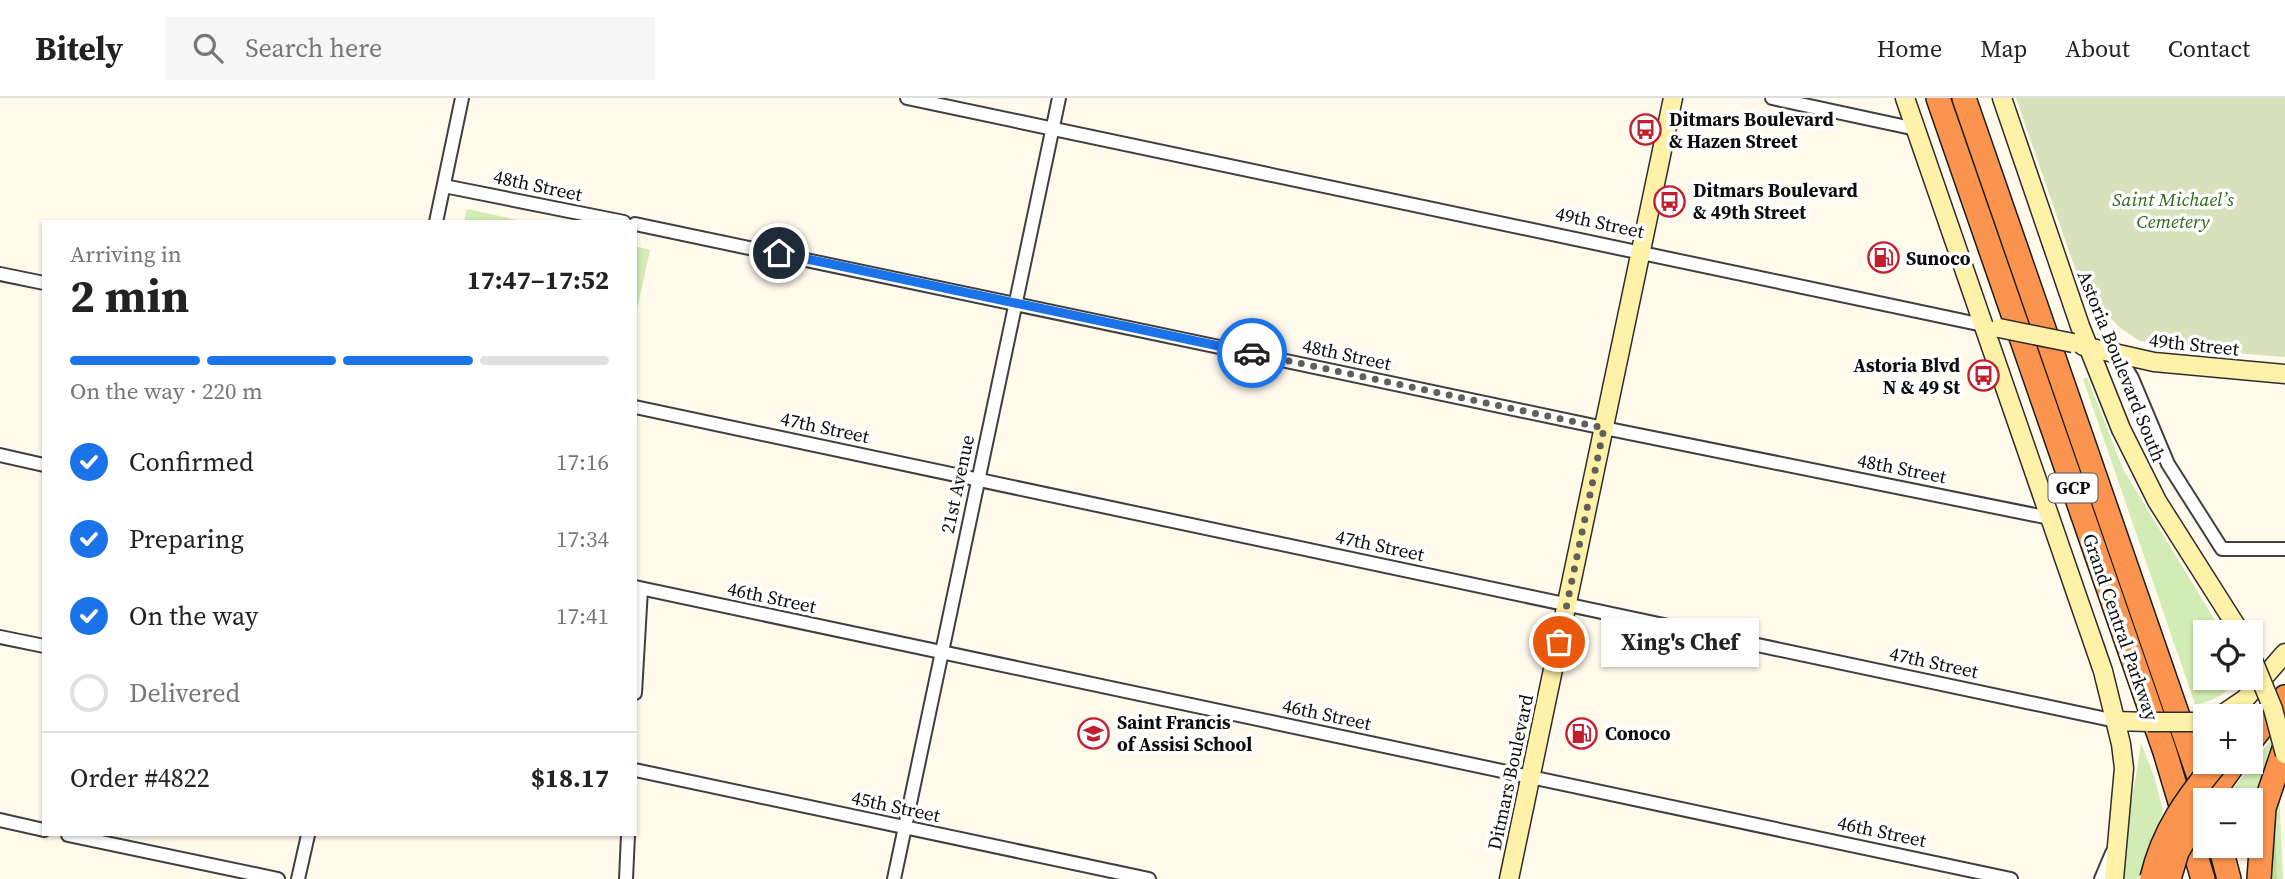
<!DOCTYPE html>
<meta charset="utf-8">
<style>
:root{--surface:#fff;--page:#f6f6f6;--text:#222;--muted:#767676;--line:#e0e0e0;--accent:#1a73e8}
body{margin:0;font-family:"Source Serif 4",serif;background:var(--page);color:var(--text);height:100vh;display:flex;flex-direction:column;font-size:26px;white-space:nowrap}
*{box-sizing:border-box;margin:0}
p{font-size:23px;color:var(--muted)}
.icon{flex:none;width:38px;height:38px;fill:none;stroke:currentColor;stroke-width:2;stroke-linecap:round;stroke-linejoin:round}
.map{position:relative;flex:1;overflow:hidden}
.side{position:absolute;left:42px;top:122px;width:595px;height:616px;display:flex;flex-direction:column;background:var(--surface);border-radius:0px;box-shadow:0 2px 5px #0004}
.side>*{flex:none}
.buttons{position:absolute;left:2193px;top:522px;display:grid;gap:14px}
.buttons a{display:grid;place-items:center;width:70px;height:70px;border-radius:0px;background:var(--surface);box-shadow:0 2px 5px #0004;font-size:35px}
.pin{position:absolute;display:grid;place-items:center;width:60px;height:60px;color:#fff;margin:-30px;border:4px solid #fff;border-radius:50%;box-shadow:0 2px 7px #0007}
.courier{position:absolute;display:grid;place-items:center;width:70px;height:70px;margin:-35px;border:5px solid #1a73e8;border-radius:50%;background:#fff;color:#222;box-shadow:0 2px 9px #0007}
.bubble{position:absolute;height:49px;border-radius:0px;background:var(--surface);box-shadow:0 2px 5px #0004;font-size:23px;font-weight:700;line-height:49px;text-align:center}
.summary em{font-style:normal;font-weight:700}
.summary div{display:flex;flex-direction:column-reverse}
.summary{display:flex;align-items:center;justify-content:space-between;height:119px;padding:0 28px}
h1{font-size:46px;font-weight:700;line-height:52px}
.bar{display:grid;grid-template-columns:repeat(4,1fr);gap:10px 7px;align-content:center;height:84px;padding:0 28px}
.bar i{height:9px;border-radius:5px;background:var(--line)}
.bar .current{background:var(--accent)}
.bar p{grid-column:span 4}
.line{display:flex;align-items:center;gap:18px;padding:0 28px;border-top:2px solid var(--line)}
.line div{flex:1}
ol{padding:0 28px;list-style:none}
li{display:flex;align-items:center;gap:21px;height:77px}
li p{margin-inline-start:auto}
li .icon{padding:7px;border-radius:50%;background:var(--accent);color:#fff;stroke-width:4}
li:last-child{color:var(--muted)}
li i{width:38px;height:38px;border:4px solid var(--line);border-radius:50%}
header{display:flex;align-items:center;gap:42px;box-sizing:border-box;height:98px;padding:0 35px;background:var(--surface);border-bottom:2px solid var(--line)}
header strong{font-size:33px}
nav{display:flex;gap:38px;margin-inline-start:auto;font-size:24px}
.search{width:490px;height:63px;background:var(--page);display:flex;align-items:center;gap:18px;box-sizing:border-box;padding:0 24px;border-radius:0px;color:var(--muted);font-size:26px}
.map>svg:first-child{display:block}
.green{fill:#d3ebb4}
.forest{fill:#b7dc92}
.cemetery{fill:#d7e2bc}
.lines{fill:none;stroke-linecap:round;stroke-linejoin:round}
.street-casing{stroke:#3f3f3f;stroke-width:16}
.secondary-casing{stroke:#2e2e2e;stroke-width:21}
.highway-casing{stroke:#1d1d1d;stroke-width:26}
.street{stroke:#fff;stroke-width:12}
.secondary{stroke:#fff1a7;stroke-width:18}
.highway{stroke:#fb944e;stroke-width:23}
.secondary-bridge-casing{stroke:#2e2e2e;stroke-width:21;stroke-linecap:butt}
.highway-bridge-casing{stroke:#1d1d1d;stroke-width:26;stroke-linecap:butt}
.secondary-bridge{stroke:#fff1a7;stroke-width:18}
.highway-bridge{stroke:#fb944e;stroke-width:23}
.done{stroke:#615f5a;stroke-width:7;stroke-dasharray:0 12.6}
.route{stroke:#1a73e8;stroke-width:9}
.labels{text-anchor:middle;stroke-width:7;stroke-linejoin:round;paint-order:stroke}
.shield{fill:#fff;stroke:#555;stroke-width:2}
.shield-label{font-size:18px;font-weight:bold;fill:#0c0c0c}
.poi-label{font-size:19px;font-weight:bold;fill:#0c0c0c;stroke:#fff;text-anchor:start}
.street-label{font-size:19px;fill:#0c0c0c;stroke:#fff}
.park-label{font-size:19px;font-style:italic;fill:#2e671a;stroke:#fff}
</style>
<header>
<strong>Bitely</strong>
<div class="search"><svg class="icon" aria-label="search" viewBox="0 0 24 24"><circle cx="10" cy="10" r="6"/><path d="M15 15l6 6"/></svg>Search here</div>
<nav><a>Home</a><a>Map</a><a>About</a><a>Contact</a></nav>
</header>
<div class="map">
<svg width="2285" height="781" viewBox="0 0 2285 781">
<rect width="100%" height="100%" fill="#fffaec"/>
<!-- green -->
<path class="green" d="M 467,111 L 527,124 L 464,124 Z
M 635,148 L 650,152 L 635,221 Z
M 2087,279 L 2123,371 L 2222,534 L 2205,534 L 2205,579 L 2240,579 C 2227,594 2215,604 2195,606 L 2083,281 Z
M 2285,628 L 2251,712 L 2250,702 L 2227,702 L 2226,699 L 2275,637 Z
M 2141,645 L 2154,678 L 2163,713 L 2139,781 L 2124,781 C 2123,735 2135,691 2141,645 Z
M 2279,693 L 2283,781 L 2266,781 L 2265,758 Z"/>
<!-- forest -->
<path class="forest" d="M 2275,732 L 2277,781 L 2269,781 L 2269,755 Z"/>
<!-- cemetery -->
<path class="cemetery" d="M 2016,0 L 2285,0 L 2285,259 L 2170,250 L 2138,242 L 2119,229 L 2081,188 Z"/>
<g class="lines">
<defs>
<path id="street" d="M 907,0 L 1983,227
M 1772,0 L 1916,31
M 444,88 L 624,124
M 436,124 L 462,0
M 635,126 L 1604,330 L 2050,420
M 0,176 L 44,185
M 2118,257 L 2132,280 L 2168,366 L 2222,451 L 2285,451
M 635,309 L 2116,623
M 0,357 L 44,367
M 635,489 L 2011,781
M 0,539 L 44,548
M 635,595 L 641,491
M 635,672 L 1149,781
M 0,722 L 44,732
M 68,737 L 278,781
M 298,781 L 308,737
M 626,781 L 628,737
M 894,781 L 1059,0
M 2101,781 L 2112,755"/>
<path id="secondary" d="M 1905,0 L 2103,573 L 2121,646 L 2124,670 L 2114,781
M 2002,0 L 2080,228 L 2121,331 L 2157,403 L 2240,534
M 2083,248 L 2154,264 L 2285,276
M 2220,618 L 2245,601 L 2285,555
M 2116,623 L 2148,624
M 1509,781 L 1673,0"/>
<path id="highway" d="M 1938,0 L 2165,654 L 2203,781
M 1964,0 L 2206,699
M 2250,644 L 2285,599
M 2208,702 L 2236,663
M 2220,747 L 2229,781
M 2259,781 L 2264,710 L 2285,648"/>
</defs>
<!-- street casing -->
<use href="#street" class="street-casing"/>
<!-- secondary casing -->
<use href="#secondary" class="secondary-casing"/>
<!-- highway casing -->
<use href="#highway" class="highway-casing"/>
<!-- street -->
<use href="#street" class="street"/>
<!-- secondary -->
<use href="#secondary" class="secondary"/>
<!-- highway -->
<use href="#highway" class="highway"/>
<defs>
<path id="secondary-bridge" d="M 1999,230 L 2073,245
M 2250,555 L 2273,611 L 2285,656
M 2148,624 L 2203,624"/>
<path id="highway-bridge" d="M 2152,780 C 2163,733 2187,700 2218,663
M 2169,781 L 2177,754 L 2205,706"/>
</defs>
<!-- secondary-bridge casing -->
<use href="#secondary-bridge" class="secondary-bridge-casing"/>
<!-- highway-bridge casing -->
<use href="#highway-bridge" class="highway-bridge-casing"/>
<!-- secondary-bridge -->
<use href="#secondary-bridge" class="secondary-bridge"/>
<!-- highway-bridge -->
<use href="#highway-bridge" class="highway-bridge"/>
</g>
<g class="lines">
<!-- done -->
<path class="done" d="M 1252,255 L 1604,330 L 1559,544"/>
<!-- route -->
<path class="route" d="M 779,155 L 1252,255"/>
</g>
<!-- icons -->
<defs>
<symbol id="bus-ring" viewBox="-11 -11 22 22"><circle r="9.5" fill="#fff" stroke="#c31e2e" stroke-width="1.5"/><path d="M-5-6H5V4H4V6H2V4H-2V6H-4V4H-5ZM-3.5-4V0h7V-4ZM-3.5 1.2v1.5H-2V1.2ZM2 1.2v1.5H3.5V1.2Z" fill="#c31e2e"/></symbol>
<symbol id="fuel-ring" viewBox="-11 -11 22 22"><circle r="9.5" fill="#fff" stroke="#c31e2e" stroke-width="1.5"/><path d="M-5.5-6h7V0h2V4h1.3V-2.5L3-4.5l.8-.8L6-3V5H2.5V1h-1V6h-7ZM-4.2-4.7v3.2H.2V-4.7Z" fill="#c31e2e"/></symbol>
<symbol id="school-ring" viewBox="-11 -11 22 22"><circle r="9.5" fill="#fff" stroke="#c31e2e" stroke-width="1.5"/><path d="M0-5L7-2L0 1L-7-2ZM-4 1L0 2.5L4 1V4Q0 6-4 4Z" fill="#c31e2e"/></symbol>
</defs>
<g fill-rule="evenodd">
<use href="#bus-ring" x="1628" y="14" width="35" height="35"/>
<use href="#bus-ring" x="1652" y="86" width="35" height="35"/>
<use href="#fuel-ring" x="1866" y="142" width="35" height="35"/>
<use href="#bus-ring" x="1966" y="260" width="35" height="35"/>
<use href="#school-ring" x="1076" y="618" width="35" height="35"/>
<use href="#fuel-ring" x="1564" y="618" width="35" height="35"/>
</g>
<g class="labels">
<!-- shield labels -->
<rect class="shield" x="2048.5" y="375.5" width="49" height="29" rx="5"/>
<g class="shield-label">
<text x="2073" y="396">GCP</text>
</g>
<!-- poi labels -->
<g class="poi-label">
<text x="1669" y="28">Ditmars Boulevard<tspan x="1669" dy="22">&amp; Hazen Street</tspan></text>
<text x="1693" y="99">Ditmars Boulevard<tspan x="1693" dy="22">&amp; 49th Street</tspan></text>
<text x="1906" y="167">Sunoco</text>
<text x="1960" y="274" text-anchor="end">Astoria Blvd<tspan x="1960" dy="22">N &amp; 49 St</tspan></text>
<text x="1117" y="631">Saint Francis<tspan x="1117" dy="22">of Assisi School</tspan></text>
<text x="1605" y="642">Conoco</text>
</g>
<!-- street labels -->
<g class="street-label">
<text transform="translate(538 87) rotate(12)" y="7">48th Street</text>
<text transform="translate(1600 124) rotate(12)" y="7">49th Street</text>
<text transform="translate(2194 246) rotate(6)" y="7">49th Street</text>
<text transform="translate(1347 256) rotate(12)" y="7">48th Street</text>
<text transform="translate(2122 268) rotate(68)" y="7">Astoria Boulevard South</text>
<text transform="translate(825 329) rotate(12)" y="7">47th Street</text>
<text transform="translate(1902 370) rotate(11)" y="7">48th Street</text>
<text transform="translate(957 386) rotate(-78)" y="7">21st Avenue</text>
<text transform="translate(1380 447) rotate(12)" y="7">47th Street</text>
<text transform="translate(772 499) rotate(12)" y="7">46th Street</text>
<text transform="translate(2121 529) rotate(71)" y="7">Grand Central Parkway</text>
<text transform="translate(1934 564) rotate(12)" y="7">47th Street</text>
<text transform="translate(1327 616) rotate(12)" y="7">46th Street</text>
<text transform="translate(1510 674) rotate(-78)" y="7">Ditmars Boulevard</text>
<text transform="translate(896 708) rotate(12)" y="7">45th Street</text>
<text transform="translate(1882 733) rotate(12)" y="7">46th Street</text>
</g>
<!-- park labels -->
<g class="park-label">
<text x="2173" y="108">Saint Michael’s<tspan x="2173" dy="22">Cemetery</tspan></text>
</g>
</g>
</svg>
<div class="buttons">
<a><svg class="icon" aria-label="locate" viewBox="0 0 24 24"><circle cx="12" cy="12" r="6"/><path d="M12 2v4M12 18v4M2 12h4M18 12h4"/></svg></a>
<a>+</a>
<a>−</a>
</div>
<div class="pin" style="left:1559px;top:544px;background:#ea580c"><svg class="icon" aria-label="bag" viewBox="0 0 24 24"><path d="M5 8h14l-1 12H6zM9 8a3 3 0 0 1 6 0"/></svg></div>
<div class="pin" style="left:779px;top:155px;background:#1f2937"><svg class="icon" aria-label="home" viewBox="0 0 24 24"><path d="M3 11l9-7 9 7M6 9v11h12V9"/></svg></div>
<div class="courier" style="left:1252px;top:255px"><svg class="icon" aria-label="car" viewBox="0 0 24 24"><path d="M5 17H2v-5l4-1 3-4h7l3 4 3 1v5h-3M9 17h6M6 11h13"/><circle cx="7" cy="17" r="2"/><circle cx="17" cy="17" r="2"/></svg></div>
<div class="bubble" style="left:1601px;top:520px;width:158px">Xing's Chef</div>
<section class="side">
<div class="summary"><div><h1>2 min</h1><p>Arriving in</p></div><em>17:47–17:52</em></div>
<div class="bar"><i class="current"></i><i class="current"></i><i class="current"></i><i></i><p>On the way · 220 m</p></div>
<ol>
<li><svg class="icon" aria-label="check" viewBox="0 0 24 24"><path d="M5 12l5 5 9-10"/></svg>Confirmed<p>17:16</p></li>
<li><svg class="icon" aria-label="check" viewBox="0 0 24 24"><path d="M5 12l5 5 9-10"/></svg>Preparing<p>17:34</p></li>
<li><svg class="icon" aria-label="check" viewBox="0 0 24 24"><path d="M5 12l5 5 9-10"/></svg>On the way<p>17:41</p></li>
<li><i></i>Delivered</li>
</ol>
<div class="line" style="height:91px"><div>Order #4822</div><b>$18.17</b></div>
</section>
</div>
